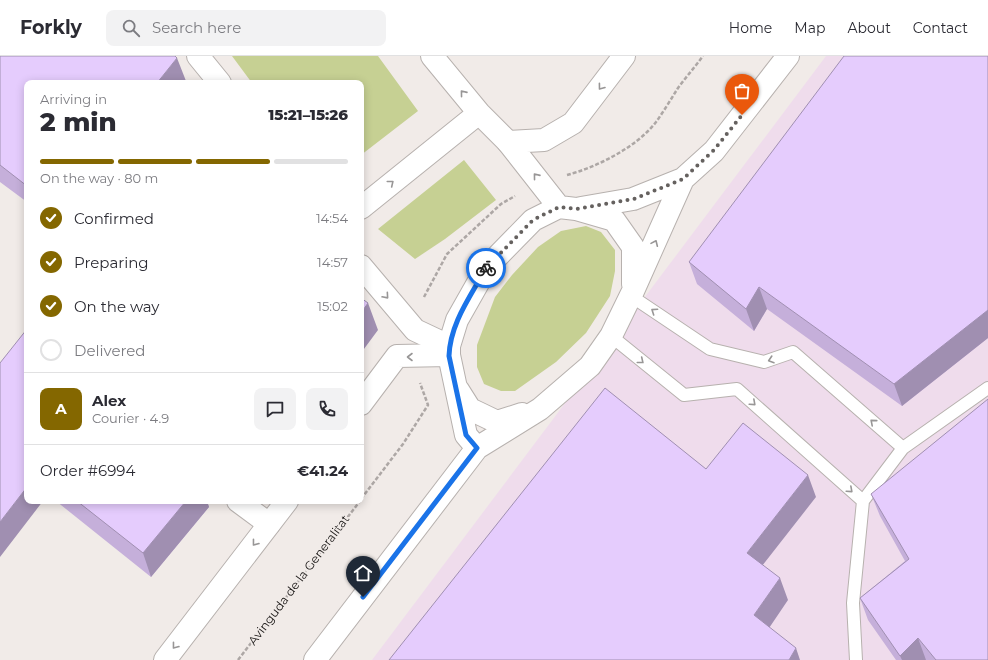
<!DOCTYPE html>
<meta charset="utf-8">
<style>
:root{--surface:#fff;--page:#f2f2f3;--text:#2b2b33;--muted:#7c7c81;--line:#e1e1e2;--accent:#846700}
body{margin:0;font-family:Montserrat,sans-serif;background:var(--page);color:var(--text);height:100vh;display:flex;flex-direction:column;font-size:15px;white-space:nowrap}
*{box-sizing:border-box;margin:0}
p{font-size:13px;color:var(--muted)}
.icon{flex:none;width:22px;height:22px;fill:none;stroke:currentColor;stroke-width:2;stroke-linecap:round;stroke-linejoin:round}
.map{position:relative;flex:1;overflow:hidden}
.side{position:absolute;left:24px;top:24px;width:340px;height:424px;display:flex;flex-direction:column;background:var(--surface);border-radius:8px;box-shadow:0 2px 10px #0003}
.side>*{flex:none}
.pin{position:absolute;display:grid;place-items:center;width:34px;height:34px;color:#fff;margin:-41px -17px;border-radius:50% 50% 50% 0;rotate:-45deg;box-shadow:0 0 4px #0007}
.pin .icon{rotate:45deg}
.courier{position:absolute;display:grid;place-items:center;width:40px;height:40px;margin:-20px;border:3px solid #1a73e8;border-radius:50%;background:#fff;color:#222;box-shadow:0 1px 5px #0007}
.headline em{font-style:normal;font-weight:800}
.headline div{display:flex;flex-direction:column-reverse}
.headline{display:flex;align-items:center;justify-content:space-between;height:68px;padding:0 16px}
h1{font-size:26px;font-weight:800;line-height:30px}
.bar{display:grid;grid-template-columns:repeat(4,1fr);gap:6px 4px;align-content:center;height:48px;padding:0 16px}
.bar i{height:5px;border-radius:3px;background:var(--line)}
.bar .on{background:var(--accent)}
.bar p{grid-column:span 4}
.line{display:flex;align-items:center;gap:10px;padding:0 16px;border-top:1px solid var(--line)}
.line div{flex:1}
.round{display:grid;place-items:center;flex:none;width:42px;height:42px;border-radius:8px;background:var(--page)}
ol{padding:0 16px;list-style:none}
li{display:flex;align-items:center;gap:12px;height:44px}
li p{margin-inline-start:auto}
li .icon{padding:4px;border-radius:50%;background:var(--accent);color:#fff;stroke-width:4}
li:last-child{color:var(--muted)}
li i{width:22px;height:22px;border:2px solid var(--line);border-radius:50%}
header{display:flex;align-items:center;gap:24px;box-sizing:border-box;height:56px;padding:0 20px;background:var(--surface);border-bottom:1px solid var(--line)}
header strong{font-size:19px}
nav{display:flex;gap:22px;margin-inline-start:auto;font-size:14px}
.search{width:280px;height:36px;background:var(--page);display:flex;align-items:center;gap:10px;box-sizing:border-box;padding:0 14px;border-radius:8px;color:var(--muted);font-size:15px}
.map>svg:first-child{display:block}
.industrial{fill:#efdcec}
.green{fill:#c6d093}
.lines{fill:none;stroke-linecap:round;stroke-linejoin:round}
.lane-casing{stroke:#b7b1ae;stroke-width:14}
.street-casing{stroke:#b7b1ae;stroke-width:24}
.secondary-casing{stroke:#b7b1ae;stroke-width:24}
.path{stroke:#ada7a5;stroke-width:2.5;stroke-dasharray:4 2;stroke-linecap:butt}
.lane{stroke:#fff;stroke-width:12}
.street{stroke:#fff;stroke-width:22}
.secondary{stroke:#fff;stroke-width:22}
.wall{fill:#c5afda}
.shaded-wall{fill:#a08fb1}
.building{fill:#e5ccfd;stroke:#a08fb1}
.oneway{stroke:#989696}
.done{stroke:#65615f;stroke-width:4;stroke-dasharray:0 7.2}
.route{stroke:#1a73e8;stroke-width:5}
.labels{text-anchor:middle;stroke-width:3.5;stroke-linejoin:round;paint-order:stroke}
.street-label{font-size:12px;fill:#191615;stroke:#f1ebe8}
</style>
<header>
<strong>Forkly</strong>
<div class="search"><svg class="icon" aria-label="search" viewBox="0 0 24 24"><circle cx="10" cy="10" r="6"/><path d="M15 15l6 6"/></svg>Search here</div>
<nav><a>Home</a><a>Map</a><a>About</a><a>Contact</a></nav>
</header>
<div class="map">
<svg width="988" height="604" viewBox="0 0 988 604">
<rect width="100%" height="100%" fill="#f1ebe8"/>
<!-- industrial -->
<path class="industrial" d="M 826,0 L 988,0 L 988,604 L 372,604 Z"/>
<!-- green -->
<path class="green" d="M 232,0 L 378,0 L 418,55 L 361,99 L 361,27 L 252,27 Z
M 464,104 L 496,144 L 445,183 L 415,203 L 378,173 Z
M 586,170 L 601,176 L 615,194 L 615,215 L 610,240 L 586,277 L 556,306 L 515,335 L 501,335 L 484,328 L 477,311 L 477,289 L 495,241 L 512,219 L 538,191 L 561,175 Z"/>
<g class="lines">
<defs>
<path id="lane" d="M 631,240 L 710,293 L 764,306 L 793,296 L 903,392
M 611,280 L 684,339 L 737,333 L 863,445
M 856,604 L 853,547 L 863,445 L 903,392 L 988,332"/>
<path id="street" d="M 198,0 L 220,27
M 432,0 L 479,57 L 508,86
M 361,152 L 479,57
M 361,210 L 415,274 L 449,290
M 238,445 L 269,468"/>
<path id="secondary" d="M 508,86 L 544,84 L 573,67 L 624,0
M 508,86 L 559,151
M 581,152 L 633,143 L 683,123 L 714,95 L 788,0
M 458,334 L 470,353 L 497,366 L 522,358
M 361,348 L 397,300 L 449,299
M 477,392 L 466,379 L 449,299 L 449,290 L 457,264 L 487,211 L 533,164 L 559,151 L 576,153 L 614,164 L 633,191 L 633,228
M 165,604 L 287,445
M 315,604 L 477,392 L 540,353 L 590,310 L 611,280 L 633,235 L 683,123"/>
</defs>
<!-- lane casing -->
<use href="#lane" class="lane-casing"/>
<!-- street casing -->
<use href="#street" class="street-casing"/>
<!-- secondary casing -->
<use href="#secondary" class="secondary-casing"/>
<!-- path -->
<path class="path" d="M 567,119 C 597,111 637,91 656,66 C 664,55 671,43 678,32 C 686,21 695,11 703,0
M 424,241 L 447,198 L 501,148 L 515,140
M 361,443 L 403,388 L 428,349 L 420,327
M 238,604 L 360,445"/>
<!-- lane -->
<use href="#lane" class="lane"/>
<!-- street -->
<use href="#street" class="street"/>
<!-- secondary -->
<use href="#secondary" class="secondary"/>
</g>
<!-- wall -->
<path class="wall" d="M 0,0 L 186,25 L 184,27 L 27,27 L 27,146 L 0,126 Z
M 988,0 L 988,282 L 902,350 L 767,253 L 754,275 L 697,228 L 689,206 Z
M 871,438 L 988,604 L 896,604 L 868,564 L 860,542 L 905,505 L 880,460 Z
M 56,445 L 207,445 L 209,451 L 151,521 Z"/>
<!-- shaded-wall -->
<path class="shaded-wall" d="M 177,2 L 186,25 L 184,27 L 157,27 Z
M 759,231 L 767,253 L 754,275 L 746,253 Z
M 368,247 L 378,274 L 361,297 L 361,257 Z
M 988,254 L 988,282 L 902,350 L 894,328 Z
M 808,419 L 816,441 L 755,519 L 747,497 Z
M 27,431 L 27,445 L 43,445 L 0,501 L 0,466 Z
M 186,445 L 207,445 L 209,451 L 151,521 L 143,497 Z
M 780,522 L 788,544 L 763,581 L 754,559 Z
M 918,582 L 926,604 L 902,604 L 900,600 Z
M 796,592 L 800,604 L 789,604 Z"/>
<!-- building -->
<path class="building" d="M 0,0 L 175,0 L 177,2 L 157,27 L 27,27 L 27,130 L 0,109 Z
M 844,0 L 988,0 L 988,254 L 894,328 L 759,231 L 746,253 L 689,206 Z
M 361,242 L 368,247 L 361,257 Z
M 27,273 L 27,431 L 0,466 L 0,307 Z
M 605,332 L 706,413 L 743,367 L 808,419 L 747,497 L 780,522 L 754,559 L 796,592 L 789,604 L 389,604 Z
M 988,343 L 988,604 L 936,604 L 918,582 L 900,600 L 860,542 L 909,503 L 871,438 Z
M 77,445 L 186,445 L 143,497 Z"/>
<!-- one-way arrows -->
<defs><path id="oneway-chevron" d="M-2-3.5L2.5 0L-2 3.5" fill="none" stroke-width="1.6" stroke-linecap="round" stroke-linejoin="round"/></defs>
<g class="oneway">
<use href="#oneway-chevron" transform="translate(601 31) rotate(127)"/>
<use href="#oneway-chevron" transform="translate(463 37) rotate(-129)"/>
<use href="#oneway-chevron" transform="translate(536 120) rotate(-129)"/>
<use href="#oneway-chevron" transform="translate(391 127) rotate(-39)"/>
<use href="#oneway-chevron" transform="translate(655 187) rotate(-66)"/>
<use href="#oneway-chevron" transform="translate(386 240) rotate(49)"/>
<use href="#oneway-chevron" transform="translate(654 255) rotate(-146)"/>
<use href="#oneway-chevron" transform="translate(410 301) rotate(-180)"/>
<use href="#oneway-chevron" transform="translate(771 304) rotate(162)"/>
<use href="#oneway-chevron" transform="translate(641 305) rotate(39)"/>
<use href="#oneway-chevron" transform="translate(753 347) rotate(42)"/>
<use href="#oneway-chevron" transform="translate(873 366) rotate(-139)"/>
<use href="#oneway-chevron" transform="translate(850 434) rotate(42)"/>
<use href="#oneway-chevron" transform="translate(255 487) rotate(128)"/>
<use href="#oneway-chevron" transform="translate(175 590) rotate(128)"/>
</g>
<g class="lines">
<!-- done -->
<path class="done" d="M 486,212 L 533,164 L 559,151 L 576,153 L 634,143 L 683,123 L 714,94 L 742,59"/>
<!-- route -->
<path class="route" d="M 363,541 L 477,392 L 466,379 L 449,300 C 450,267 471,240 486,212"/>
</g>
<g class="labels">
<!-- street labels -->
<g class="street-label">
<text transform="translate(299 524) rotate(-53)" y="4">Avinguda de la Generalitat</text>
</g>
</g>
</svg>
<div class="pin" style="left:742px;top:59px;background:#ea580c"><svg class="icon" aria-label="bag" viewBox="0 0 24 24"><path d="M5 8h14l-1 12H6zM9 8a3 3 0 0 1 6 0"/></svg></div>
<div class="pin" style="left:363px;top:541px;background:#1f2937"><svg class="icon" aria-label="home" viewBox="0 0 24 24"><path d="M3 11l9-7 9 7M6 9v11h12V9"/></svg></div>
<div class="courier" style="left:486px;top:212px"><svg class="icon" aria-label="bike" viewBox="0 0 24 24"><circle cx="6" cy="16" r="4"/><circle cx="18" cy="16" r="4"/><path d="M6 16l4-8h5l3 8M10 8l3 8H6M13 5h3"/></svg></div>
<section class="side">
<div class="headline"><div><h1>2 min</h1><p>Arriving in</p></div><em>15:21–15:26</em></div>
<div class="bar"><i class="on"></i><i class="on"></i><i class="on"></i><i></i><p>On the way · 80 m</p></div>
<ol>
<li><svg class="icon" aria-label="check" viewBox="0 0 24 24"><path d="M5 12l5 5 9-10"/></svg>Confirmed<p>14:54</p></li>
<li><svg class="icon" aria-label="check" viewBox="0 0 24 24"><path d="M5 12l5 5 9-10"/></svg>Preparing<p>14:57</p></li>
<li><svg class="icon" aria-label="check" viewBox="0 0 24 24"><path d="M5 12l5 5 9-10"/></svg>On the way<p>15:02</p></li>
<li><i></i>Delivered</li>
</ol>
<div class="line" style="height:72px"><b class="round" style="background:var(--accent);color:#fff">A</b><div><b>Alex</b><p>Courier · 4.9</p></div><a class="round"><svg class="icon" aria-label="chat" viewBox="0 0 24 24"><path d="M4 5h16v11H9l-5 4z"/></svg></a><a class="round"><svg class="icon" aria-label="phone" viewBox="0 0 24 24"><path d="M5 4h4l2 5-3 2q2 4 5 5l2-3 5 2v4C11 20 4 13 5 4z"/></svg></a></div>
<div class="line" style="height:52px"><div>Order #6994</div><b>€41.24</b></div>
</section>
</div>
